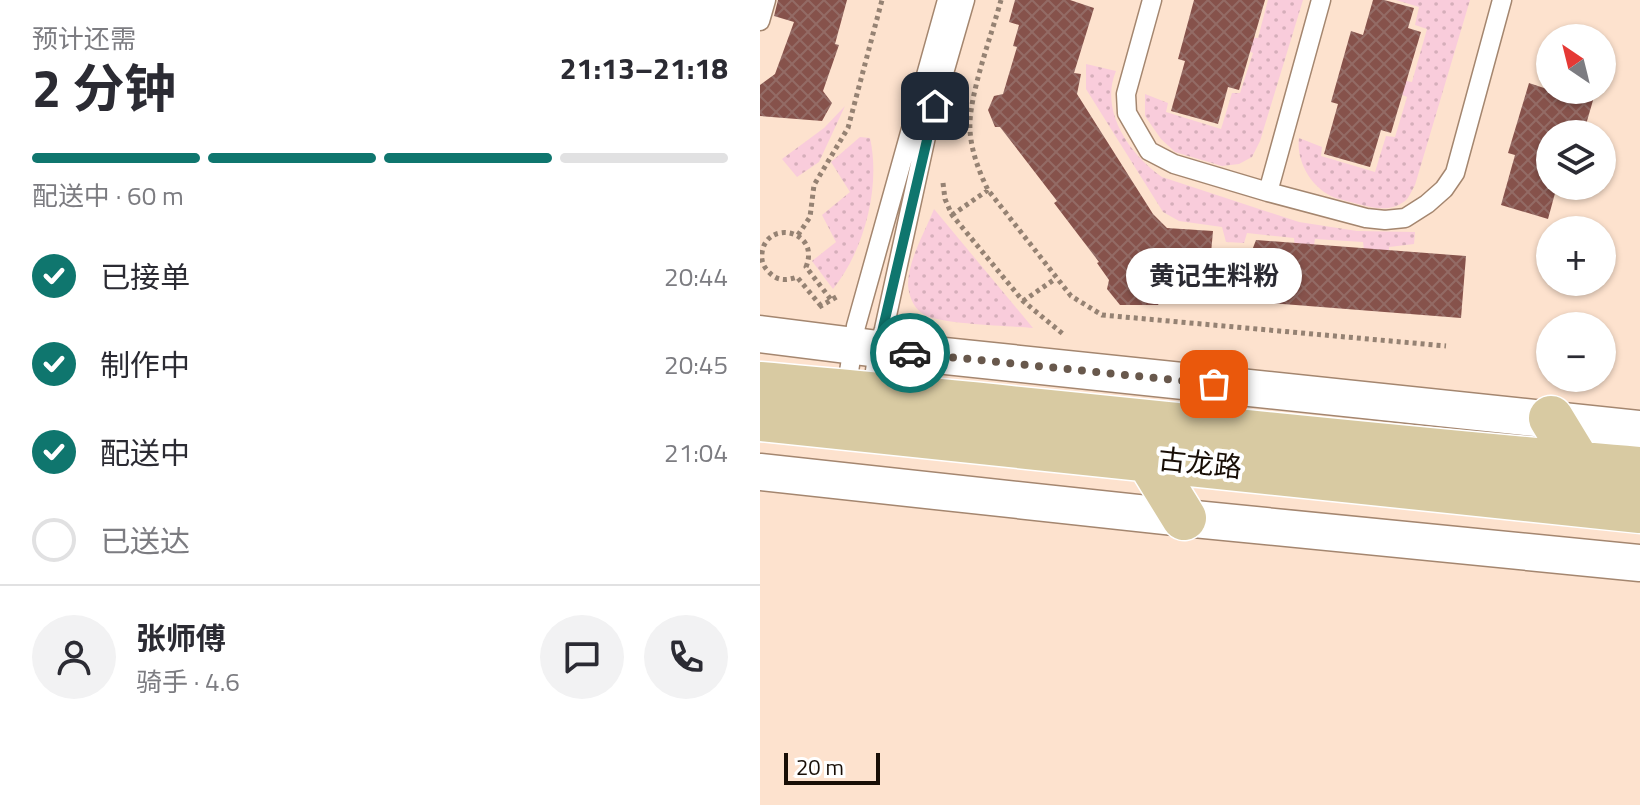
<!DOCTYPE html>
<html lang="zh">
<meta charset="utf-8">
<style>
:root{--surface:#fff;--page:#f2f2f3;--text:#2b2b33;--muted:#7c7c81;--line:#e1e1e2;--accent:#0f766e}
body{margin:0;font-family:"Titillium Web","Noto Sans SC",sans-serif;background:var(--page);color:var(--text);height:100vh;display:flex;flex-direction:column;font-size:30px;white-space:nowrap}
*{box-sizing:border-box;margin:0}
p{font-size:26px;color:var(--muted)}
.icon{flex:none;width:44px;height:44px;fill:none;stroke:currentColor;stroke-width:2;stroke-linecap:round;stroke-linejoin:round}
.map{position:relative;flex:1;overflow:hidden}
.details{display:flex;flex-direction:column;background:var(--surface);width:760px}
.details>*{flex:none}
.needle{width:52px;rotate:325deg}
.controls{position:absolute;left:776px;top:24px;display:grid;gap:16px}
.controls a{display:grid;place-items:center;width:80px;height:80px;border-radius:50%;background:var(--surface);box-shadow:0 2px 6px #0004;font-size:40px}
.scale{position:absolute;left:24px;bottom:20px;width:96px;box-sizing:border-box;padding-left:8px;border:4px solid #180e06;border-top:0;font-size:22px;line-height:28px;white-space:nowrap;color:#180e06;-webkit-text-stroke:6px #fff;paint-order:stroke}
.pin{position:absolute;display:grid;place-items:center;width:68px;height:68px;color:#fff;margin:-34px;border-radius:16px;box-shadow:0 4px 12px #0006}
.courier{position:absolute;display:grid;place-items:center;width:80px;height:80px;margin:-40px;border:6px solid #0f766e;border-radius:50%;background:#fff;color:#222;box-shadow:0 2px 10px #0007}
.bubble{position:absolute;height:56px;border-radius:28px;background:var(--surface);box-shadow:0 2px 6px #0004;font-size:26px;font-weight:700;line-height:56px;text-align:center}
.overview em{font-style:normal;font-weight:700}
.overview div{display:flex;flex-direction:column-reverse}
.overview{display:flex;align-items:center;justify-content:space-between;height:136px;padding:0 32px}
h1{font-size:52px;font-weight:700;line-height:60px}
.bar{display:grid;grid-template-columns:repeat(4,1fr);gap:12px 8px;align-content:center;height:96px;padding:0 32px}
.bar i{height:10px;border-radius:6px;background:var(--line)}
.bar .selected{background:var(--accent)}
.bar p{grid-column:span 4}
.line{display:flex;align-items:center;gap:20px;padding:0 32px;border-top:2px solid var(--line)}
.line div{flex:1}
.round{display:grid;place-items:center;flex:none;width:84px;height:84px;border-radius:42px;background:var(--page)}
ol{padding:0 32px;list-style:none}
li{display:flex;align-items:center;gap:24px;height:88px}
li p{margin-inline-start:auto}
li .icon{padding:8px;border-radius:50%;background:var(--accent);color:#fff;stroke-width:4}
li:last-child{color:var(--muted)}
li i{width:44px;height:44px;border:4px solid var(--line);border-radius:50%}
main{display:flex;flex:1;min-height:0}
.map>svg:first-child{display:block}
.grass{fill:url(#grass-dots)}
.building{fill:url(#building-cross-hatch)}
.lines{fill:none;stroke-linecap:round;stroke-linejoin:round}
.lane-casing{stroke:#a4866f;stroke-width:21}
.street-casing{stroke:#a4866f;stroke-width:39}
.primary-casing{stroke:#fff;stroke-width:47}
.path{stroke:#958273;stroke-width:5;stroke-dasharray:4 4;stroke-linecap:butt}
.lane{stroke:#fff;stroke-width:18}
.street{stroke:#fff;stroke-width:36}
.primary{stroke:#d8caa2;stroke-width:44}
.done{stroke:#68584c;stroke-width:8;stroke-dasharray:0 14.4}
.route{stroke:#0f766e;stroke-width:10}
.labels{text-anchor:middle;stroke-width:8;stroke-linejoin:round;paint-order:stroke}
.street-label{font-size:28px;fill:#180e06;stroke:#fff}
</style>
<main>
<section class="details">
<div class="overview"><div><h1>2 分钟</h1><p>预计还需</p></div><em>21:13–21:18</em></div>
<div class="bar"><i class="selected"></i><i class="selected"></i><i class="selected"></i><i></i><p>配送中 · 60 m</p></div>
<ol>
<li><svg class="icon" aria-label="check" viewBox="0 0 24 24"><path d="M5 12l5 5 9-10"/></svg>已接单<p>20:44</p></li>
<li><svg class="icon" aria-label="check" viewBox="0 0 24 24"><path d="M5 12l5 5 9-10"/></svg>制作中<p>20:45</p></li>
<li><svg class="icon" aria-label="check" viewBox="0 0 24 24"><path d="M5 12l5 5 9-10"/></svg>配送中<p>21:04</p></li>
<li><i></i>已送达</li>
</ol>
<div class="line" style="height:144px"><a class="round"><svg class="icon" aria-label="person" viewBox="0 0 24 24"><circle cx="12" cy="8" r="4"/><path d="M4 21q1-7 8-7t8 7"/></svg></a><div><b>张师傅</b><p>骑手 · 4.6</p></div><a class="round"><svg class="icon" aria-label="chat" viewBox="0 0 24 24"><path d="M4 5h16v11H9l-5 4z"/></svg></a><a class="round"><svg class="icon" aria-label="phone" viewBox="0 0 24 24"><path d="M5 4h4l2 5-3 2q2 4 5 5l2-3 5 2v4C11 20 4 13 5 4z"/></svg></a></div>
</section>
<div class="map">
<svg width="880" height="805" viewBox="0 0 880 805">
<defs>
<pattern id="grass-dots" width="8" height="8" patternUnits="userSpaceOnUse" patternTransform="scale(2)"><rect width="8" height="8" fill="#f9ccdb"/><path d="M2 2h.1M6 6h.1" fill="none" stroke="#d5aeba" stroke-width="1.8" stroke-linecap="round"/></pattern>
<pattern id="building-cross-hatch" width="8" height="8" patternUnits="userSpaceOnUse" patternTransform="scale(2)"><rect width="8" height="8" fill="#86524b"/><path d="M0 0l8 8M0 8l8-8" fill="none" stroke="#936b65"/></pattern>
</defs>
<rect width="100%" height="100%" fill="#fde2ce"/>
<!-- grass -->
<path class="grass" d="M 508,0 L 543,0 L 500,141 L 492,157 L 479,164 L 462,166 L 415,152 L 401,139 L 385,116 L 385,94 L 408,103 L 406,112 L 461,129 L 472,93 L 480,93 L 493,53 L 484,49 L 486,37 L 498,38 Z
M 636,0 L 710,0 L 655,185 C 652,190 649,198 645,201 C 632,211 616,209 602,205 C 592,202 580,200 571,196 C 550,186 536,160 539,138 L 562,147 L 561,156 L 615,172 L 626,136 L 635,137 L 647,97 L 638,93 L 641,80 L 652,82 L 667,29 L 655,25 L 659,7 Z
M 326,64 L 356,71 C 339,111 370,155 402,177 L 539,222 L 597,231 L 655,232 L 654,244 L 629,247 L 629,257 L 605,257 L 603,242 L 555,239 L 553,251 L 535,251 L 534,238 L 487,233 L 484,243 L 466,242 L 462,227 L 419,221 L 403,212 L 326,89 Z
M 85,106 L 59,162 L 37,177 L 22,159 L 64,128 Z
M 100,137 L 110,138 C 121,187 104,251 73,289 L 52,261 L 76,242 L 62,215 L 90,192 L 71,162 Z
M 174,209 L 273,328 C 249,326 185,324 167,316 C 155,311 149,298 148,285 C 148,260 165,232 174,209 Z"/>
<!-- building -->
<path class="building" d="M 18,0 L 87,0 L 75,44 L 79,45 L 63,91 L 72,103 L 62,121 L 0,116 L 0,85 L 15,74 L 34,22 L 14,16 Z
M 255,0 L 310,0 L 334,8 L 314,73 L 321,74 L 317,94 L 393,214 L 407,228 L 453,231 L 447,298 L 404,296 L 398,305 L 360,305 L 347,289 L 349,280 L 337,263 L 339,262 L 294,203 L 297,201 L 240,127 L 235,127 L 228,110 L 234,96 L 243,94 L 257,47 L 253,46 L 259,25 L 249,22 Z
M 434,0 L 505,0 L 479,90 L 468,87 L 458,124 L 411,111 L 425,61 L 418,59 Z
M 613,0 L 624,0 L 654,8 L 648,28 L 661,32 L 631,133 L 621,130 L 610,167 L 564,154 L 578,104 L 571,102 L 591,31 L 603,35 Z
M 769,83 L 790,90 L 836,90 L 825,128 L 813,125 L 811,134 L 790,134 L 790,186 L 797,186 L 788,219 L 741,205 L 755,155 L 748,153 Z
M 496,240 L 706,256 L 701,318 L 473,300 Z"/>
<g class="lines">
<defs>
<path id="lane" d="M 392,0 L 366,94 L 367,113 L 389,151 L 414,164 L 508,192 L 606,218 L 625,220 L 645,218 L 667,204 L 684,189 L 695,173 L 742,0
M 0,21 L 6,0
M 508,192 L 561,0
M 86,391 L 96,326 L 187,0
M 112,393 L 118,349 L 124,329 L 167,132 L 205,0"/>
<path id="street" d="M 0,334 L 118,349 L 880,429
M 0,472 L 424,518 L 880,563"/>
<path id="primary" d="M 0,384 C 294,410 586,445 880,469
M 791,418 L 819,464
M 0,419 L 880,511
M 387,458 L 424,518"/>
</defs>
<!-- lane casing -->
<use href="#lane" class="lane-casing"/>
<!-- street casing -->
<use href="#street" class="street-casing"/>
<!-- primary casing -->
<use href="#primary" class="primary-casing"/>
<!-- path -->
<path class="path" d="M 241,0 C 232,34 208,97 210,130 C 211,150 219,172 228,190 L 311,296 L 342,315 L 686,346
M 183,183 L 185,199 L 192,215 L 263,301 L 303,334
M 192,215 L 228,190
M 38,235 L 50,217 L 54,185 L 88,128 L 122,0
M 263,301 L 295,279
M 61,306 L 37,277 C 26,281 16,281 8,271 C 3,266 1,260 2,253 C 6,219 61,230 46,267 L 72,301
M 59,307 L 78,296"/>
<!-- lane -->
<use href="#lane" class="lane"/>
<!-- street -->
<use href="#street" class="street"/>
<!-- primary -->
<use href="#primary" class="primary"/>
</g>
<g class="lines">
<!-- done -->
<path class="done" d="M 150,353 L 454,384"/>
<!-- route -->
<path class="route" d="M 150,353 L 118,349 L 175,106"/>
</g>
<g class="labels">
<!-- street labels -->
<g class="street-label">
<text transform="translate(440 463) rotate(6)" y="10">古龙路</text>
</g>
</g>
</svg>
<div class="controls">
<a><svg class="needle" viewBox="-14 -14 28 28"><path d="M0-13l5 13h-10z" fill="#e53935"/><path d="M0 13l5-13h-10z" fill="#7c7c81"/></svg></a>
<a><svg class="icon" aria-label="layers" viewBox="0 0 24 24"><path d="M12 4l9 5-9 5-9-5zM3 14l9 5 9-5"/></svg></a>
<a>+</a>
<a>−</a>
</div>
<div class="scale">20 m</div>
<div class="pin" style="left:454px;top:384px;background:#ea580c"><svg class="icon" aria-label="bag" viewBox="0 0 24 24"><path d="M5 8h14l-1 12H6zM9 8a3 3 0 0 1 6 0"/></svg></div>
<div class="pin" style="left:175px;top:106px;background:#1f2937"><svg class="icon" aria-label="home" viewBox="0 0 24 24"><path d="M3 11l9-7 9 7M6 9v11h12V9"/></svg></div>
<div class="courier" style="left:150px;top:353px"><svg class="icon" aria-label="car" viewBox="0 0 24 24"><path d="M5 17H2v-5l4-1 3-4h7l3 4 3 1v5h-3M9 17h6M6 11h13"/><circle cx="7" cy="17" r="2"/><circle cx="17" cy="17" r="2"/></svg></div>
<div class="bubble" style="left:366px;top:248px;width:176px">黄记生料粉</div>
</div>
</main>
